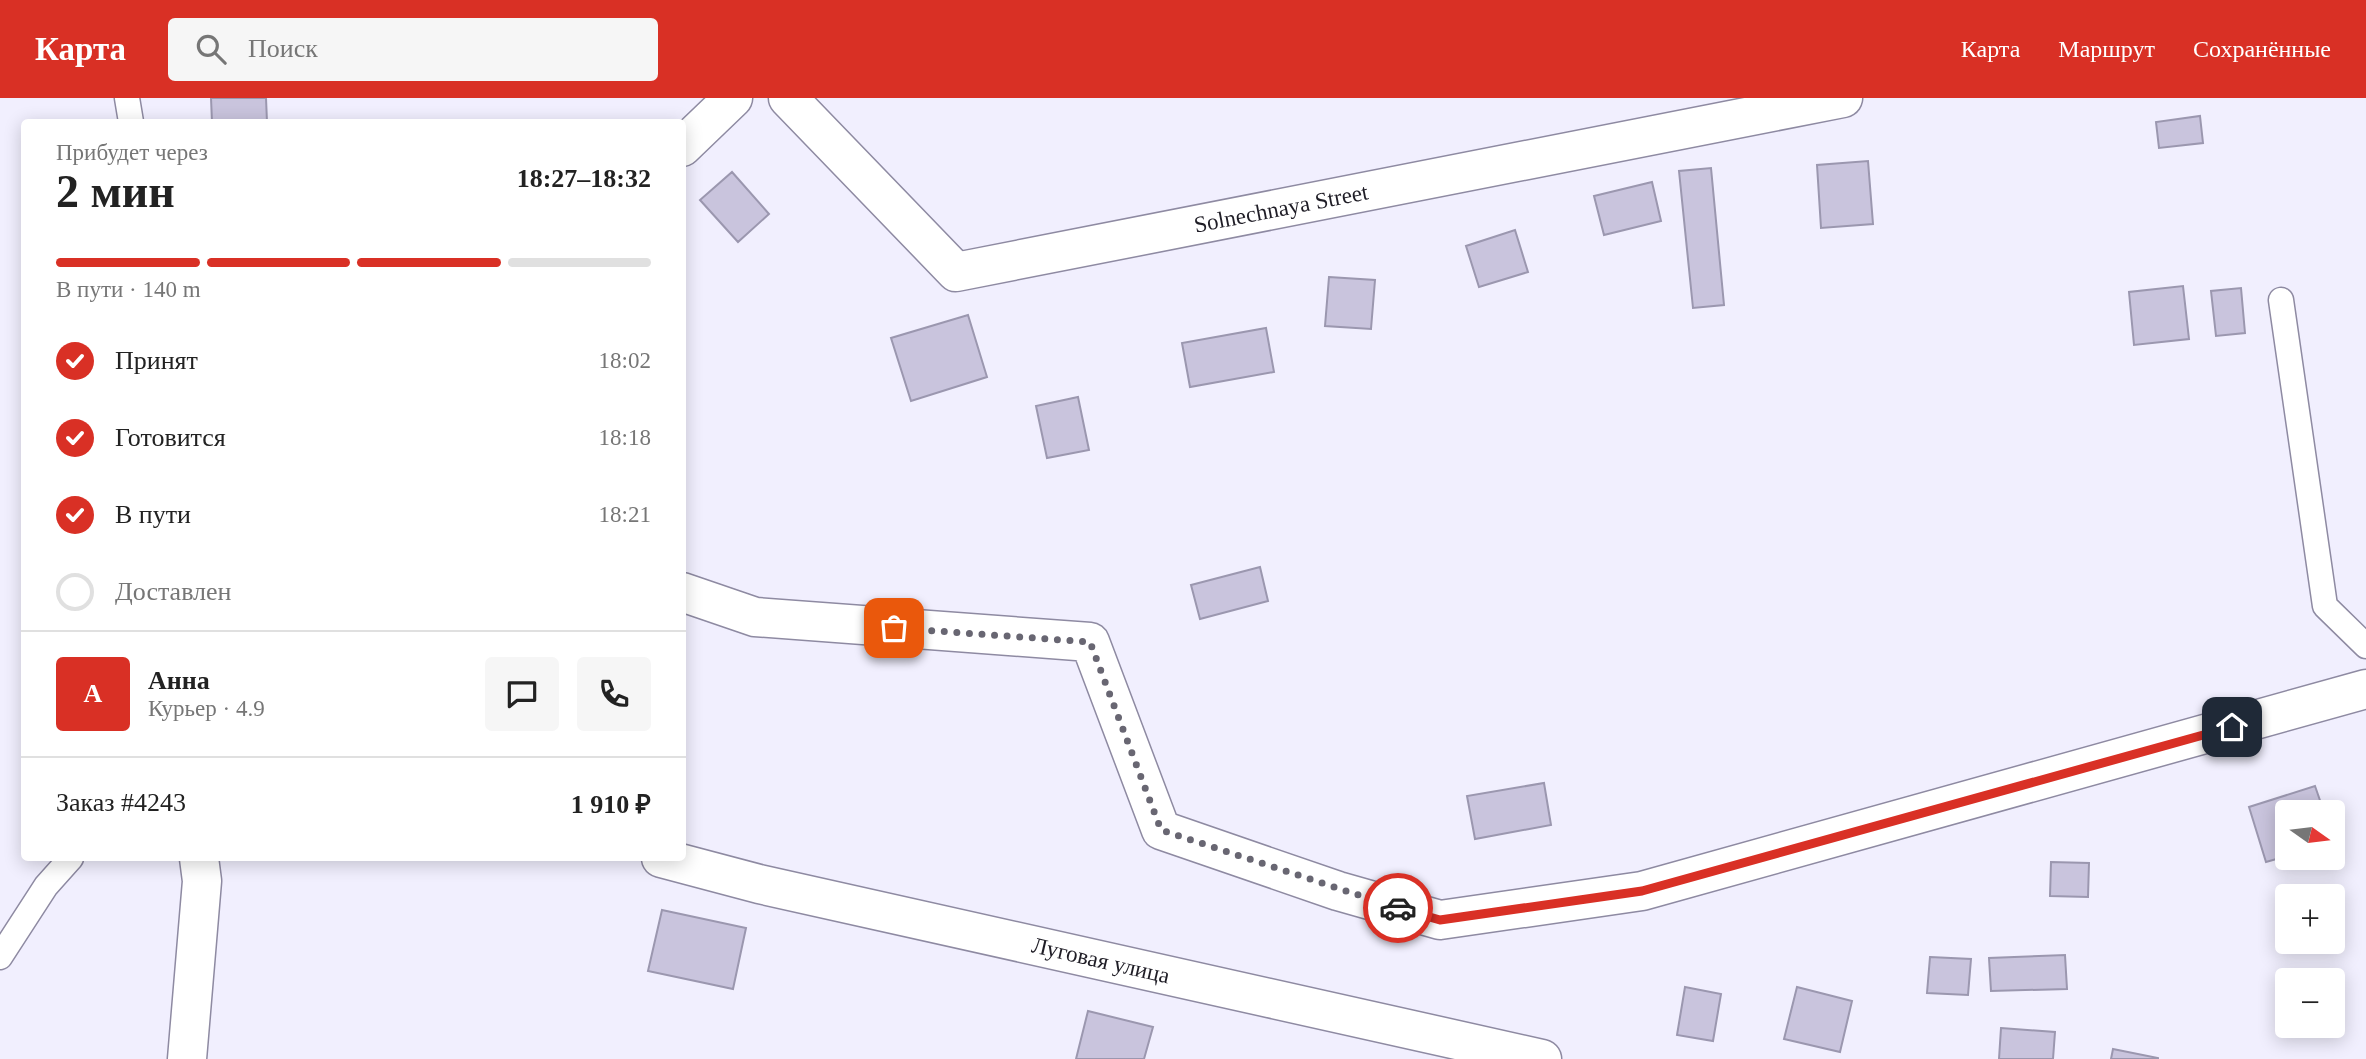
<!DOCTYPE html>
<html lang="ru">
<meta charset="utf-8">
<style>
:root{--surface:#fff;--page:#f6f6f6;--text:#222;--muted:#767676;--line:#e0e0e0;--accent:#d93025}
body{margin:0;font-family:"Times New Roman",serif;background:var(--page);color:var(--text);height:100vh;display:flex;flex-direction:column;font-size:26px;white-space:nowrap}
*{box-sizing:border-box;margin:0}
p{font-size:23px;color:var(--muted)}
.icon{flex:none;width:38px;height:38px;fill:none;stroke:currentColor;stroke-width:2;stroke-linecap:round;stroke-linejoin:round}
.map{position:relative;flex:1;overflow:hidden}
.panel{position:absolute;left:21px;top:21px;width:665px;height:742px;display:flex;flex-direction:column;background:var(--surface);border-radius:7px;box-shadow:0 4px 18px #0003}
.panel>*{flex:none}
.needle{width:46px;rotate:104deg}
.fabs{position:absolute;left:2275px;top:702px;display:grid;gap:14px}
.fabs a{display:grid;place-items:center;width:70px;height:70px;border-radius:7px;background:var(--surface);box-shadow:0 4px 18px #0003;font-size:35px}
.pin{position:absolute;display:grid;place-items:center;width:60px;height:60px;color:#fff;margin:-30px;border-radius:14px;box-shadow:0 4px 10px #0006}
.courier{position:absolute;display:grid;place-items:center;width:70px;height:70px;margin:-35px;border:5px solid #d93025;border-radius:50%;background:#fff;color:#222;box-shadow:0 2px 9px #0007}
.headline em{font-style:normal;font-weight:700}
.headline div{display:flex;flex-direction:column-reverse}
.headline{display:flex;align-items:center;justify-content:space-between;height:119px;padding:0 35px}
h1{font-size:46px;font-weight:700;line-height:52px}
.bar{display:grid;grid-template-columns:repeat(4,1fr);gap:10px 7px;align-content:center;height:84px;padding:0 35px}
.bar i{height:9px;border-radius:5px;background:var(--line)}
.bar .on{background:var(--accent)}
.bar p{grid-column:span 4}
.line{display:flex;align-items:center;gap:18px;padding:0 35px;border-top:2px solid var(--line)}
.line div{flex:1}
.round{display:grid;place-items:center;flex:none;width:74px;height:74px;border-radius:7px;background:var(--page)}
ol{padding:0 35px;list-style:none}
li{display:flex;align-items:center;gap:21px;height:77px}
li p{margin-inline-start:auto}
li .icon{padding:7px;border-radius:50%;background:var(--accent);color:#fff;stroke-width:4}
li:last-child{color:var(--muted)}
li i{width:38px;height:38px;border:4px solid var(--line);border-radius:50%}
header{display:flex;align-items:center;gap:42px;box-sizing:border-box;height:98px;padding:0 35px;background:var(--accent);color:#fff}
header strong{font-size:33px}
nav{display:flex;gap:38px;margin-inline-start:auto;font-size:24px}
.search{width:490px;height:63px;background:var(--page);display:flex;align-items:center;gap:18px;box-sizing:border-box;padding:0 24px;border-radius:7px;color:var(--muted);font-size:26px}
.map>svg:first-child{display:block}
.building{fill:#c9c4dd;stroke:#9b97af;stroke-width:2}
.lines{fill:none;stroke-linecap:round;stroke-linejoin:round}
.service-casing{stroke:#8e8aa2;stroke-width:27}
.minor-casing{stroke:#8e8aa2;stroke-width:41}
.service{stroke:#fff;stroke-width:24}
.minor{stroke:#fff;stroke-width:38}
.done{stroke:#686672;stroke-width:7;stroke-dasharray:0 12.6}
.route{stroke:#d93025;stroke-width:9}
.labels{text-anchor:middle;stroke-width:5;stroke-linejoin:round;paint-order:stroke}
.street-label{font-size:23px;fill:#1f1d26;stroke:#fff}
</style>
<header>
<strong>Карта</strong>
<div class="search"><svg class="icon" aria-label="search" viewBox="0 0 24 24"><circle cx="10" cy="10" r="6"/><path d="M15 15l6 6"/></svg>Поиск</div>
<nav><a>Карта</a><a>Маршрут</a><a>Сохранённые</a></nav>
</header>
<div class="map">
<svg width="2366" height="961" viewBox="0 0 2366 961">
<rect width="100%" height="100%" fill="#f1effe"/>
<!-- building -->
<path class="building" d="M 211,0 L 266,0 L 267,24 L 212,24 Z
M 2200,18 L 2203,45 L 2159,50 L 2156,24 Z
M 1868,63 L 1873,126 L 1821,130 L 1817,67 Z
M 1711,70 L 1724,207 L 1693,210 L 1679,73 Z
M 732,74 L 769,116 L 738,144 L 700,102 Z
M 1652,84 L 1661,123 L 1604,137 L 1594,98 Z
M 1515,132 L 1528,174 L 1479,189 L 1466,148 Z
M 1329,179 L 1375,182 L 1371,231 L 1325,228 Z
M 2183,188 L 2189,241 L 2134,247 L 2129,194 Z
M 2241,190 L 2245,235 L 2216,238 L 2211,193 Z
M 968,217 L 987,279 L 911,303 L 891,240 Z
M 1266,230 L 1274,274 L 1190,289 L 1182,245 Z
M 1078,299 L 1089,352 L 1047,360 L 1036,308 Z
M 1260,469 L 1268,503 L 1200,521 L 1191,487 Z
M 1544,685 L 1551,727 L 1475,741 L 1467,698 Z
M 2315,688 L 2324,714 L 2287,714 L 2287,758 L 2266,764 L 2249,709 Z
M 2051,764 L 2089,765 L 2088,799 L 2050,798 Z
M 662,812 L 746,830 L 733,891 L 648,873 Z
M 2065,857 L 2067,891 L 1991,893 L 1989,860 Z
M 1930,859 L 1971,861 L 1968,897 L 1927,895 Z
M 1685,889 L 1721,896 L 1713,943 L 1677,937 Z
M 1797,889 L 1852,903 L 1840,954 L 1784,941 Z
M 1088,913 L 1153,929 L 1144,961 L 1076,961 Z
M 2001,930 L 2055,934 L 2053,961 L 1999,961 Z
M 2113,951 L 2158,960 L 2158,961 L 2111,961 Z"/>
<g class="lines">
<defs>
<path id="service" d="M 127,0 L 131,24
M 2281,202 L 2325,508 L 2366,548
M 0,859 L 46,788 L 71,760"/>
<path id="minor" d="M 788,0 L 956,174 L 1843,0
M 682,49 L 733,0
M 682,494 L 755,519 L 1090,544 L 1161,732 L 1338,793 L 1440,822 L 1642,793 L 2366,591
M 661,760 L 759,786 L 1542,961
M 187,961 L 202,783 L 199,760"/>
</defs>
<!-- service casing -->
<use href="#service" class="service-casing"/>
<!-- minor casing -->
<use href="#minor" class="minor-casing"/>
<!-- service -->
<use href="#service" class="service"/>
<!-- minor -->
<use href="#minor" class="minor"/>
</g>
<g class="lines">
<!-- done -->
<path class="done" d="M 894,530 L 1090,544 L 1161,732 L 1398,810"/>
<!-- route -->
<path class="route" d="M 1398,810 L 1440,822 L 1642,793 L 2232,629"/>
</g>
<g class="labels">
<!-- street labels -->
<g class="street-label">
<text transform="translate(1281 110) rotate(-11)" y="8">Solnechnaya Street</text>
<text transform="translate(1101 862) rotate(13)" y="8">Луговая улица</text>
</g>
</g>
</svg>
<div class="fabs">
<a><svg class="needle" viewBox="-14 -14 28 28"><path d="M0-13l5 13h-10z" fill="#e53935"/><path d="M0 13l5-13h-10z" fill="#767676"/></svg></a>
<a>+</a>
<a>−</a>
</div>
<div class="pin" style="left:894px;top:530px;background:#ea580c"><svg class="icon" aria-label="bag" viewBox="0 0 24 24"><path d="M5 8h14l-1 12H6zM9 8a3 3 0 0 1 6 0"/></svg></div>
<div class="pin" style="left:2232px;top:629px;background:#1f2937"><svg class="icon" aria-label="home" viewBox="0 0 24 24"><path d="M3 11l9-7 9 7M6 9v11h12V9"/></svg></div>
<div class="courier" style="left:1398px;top:810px"><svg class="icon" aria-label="car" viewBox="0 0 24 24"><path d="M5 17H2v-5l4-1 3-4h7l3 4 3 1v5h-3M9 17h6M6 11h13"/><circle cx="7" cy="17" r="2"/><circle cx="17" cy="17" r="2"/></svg></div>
<section class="panel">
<div class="headline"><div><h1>2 мин</h1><p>Прибудет через</p></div><em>18:27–18:32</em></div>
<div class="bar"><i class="on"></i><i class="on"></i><i class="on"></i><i></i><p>В пути · 140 m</p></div>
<ol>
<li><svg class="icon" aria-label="check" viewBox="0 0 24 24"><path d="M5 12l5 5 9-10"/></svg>Принят<p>18:02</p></li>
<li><svg class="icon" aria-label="check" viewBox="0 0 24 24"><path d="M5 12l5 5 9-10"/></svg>Готовится<p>18:18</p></li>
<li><svg class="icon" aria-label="check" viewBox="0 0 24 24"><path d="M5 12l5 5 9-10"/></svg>В пути<p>18:21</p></li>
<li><i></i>Доставлен</li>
</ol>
<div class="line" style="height:126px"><b class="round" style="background:var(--accent);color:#fff">А</b><div><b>Анна</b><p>Курьер · 4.9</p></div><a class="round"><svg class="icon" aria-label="chat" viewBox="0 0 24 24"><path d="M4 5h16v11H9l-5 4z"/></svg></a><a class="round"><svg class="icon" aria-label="phone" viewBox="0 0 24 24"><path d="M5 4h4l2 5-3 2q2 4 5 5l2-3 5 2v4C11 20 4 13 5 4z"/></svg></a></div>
<div class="line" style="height:91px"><div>Заказ #4243</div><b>1 910 ₽</b></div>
</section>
</div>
